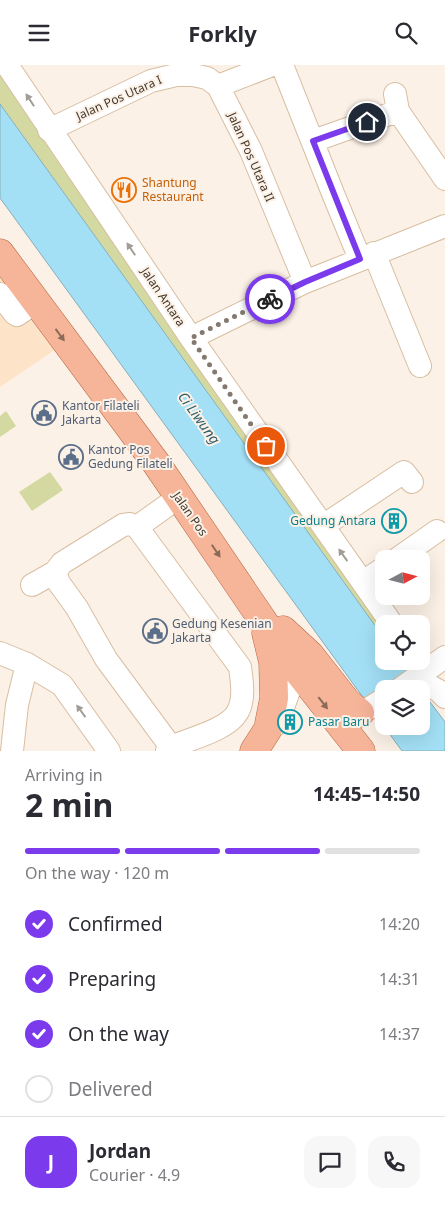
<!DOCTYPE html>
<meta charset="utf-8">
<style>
:root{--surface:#fff;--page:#f7f7f7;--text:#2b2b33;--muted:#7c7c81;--line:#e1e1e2;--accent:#7c3aed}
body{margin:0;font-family:"Noto Sans",sans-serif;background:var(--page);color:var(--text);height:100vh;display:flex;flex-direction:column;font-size:19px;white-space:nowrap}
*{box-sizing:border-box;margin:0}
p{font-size:16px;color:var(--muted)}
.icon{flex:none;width:28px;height:28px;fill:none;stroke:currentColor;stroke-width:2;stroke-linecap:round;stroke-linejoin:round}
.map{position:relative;height:686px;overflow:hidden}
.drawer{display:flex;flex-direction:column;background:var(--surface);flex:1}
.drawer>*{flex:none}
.needle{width:32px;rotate:83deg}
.buttons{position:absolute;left:375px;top:485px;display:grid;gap:10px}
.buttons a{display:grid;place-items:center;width:55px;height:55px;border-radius:10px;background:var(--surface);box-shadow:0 5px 20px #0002;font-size:25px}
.pin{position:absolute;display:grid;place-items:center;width:42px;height:42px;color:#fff;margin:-21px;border:2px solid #fff;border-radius:50%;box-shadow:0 1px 5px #0007}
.courier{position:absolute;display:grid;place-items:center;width:50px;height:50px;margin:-25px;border:4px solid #7c3aed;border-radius:50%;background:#fff;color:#222;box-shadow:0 1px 6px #0007}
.summary em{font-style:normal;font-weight:700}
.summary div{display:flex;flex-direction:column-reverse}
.summary{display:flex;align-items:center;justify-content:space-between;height:85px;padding:0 25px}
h1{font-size:32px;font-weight:700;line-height:38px}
.bar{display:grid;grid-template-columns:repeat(4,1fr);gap:8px 5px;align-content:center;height:60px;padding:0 25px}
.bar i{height:6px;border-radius:4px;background:var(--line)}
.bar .current{background:var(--accent)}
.bar p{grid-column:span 4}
.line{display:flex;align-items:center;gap:12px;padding:0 25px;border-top:1px solid var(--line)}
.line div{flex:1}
.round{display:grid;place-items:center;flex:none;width:52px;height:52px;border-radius:15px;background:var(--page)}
ol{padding:0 25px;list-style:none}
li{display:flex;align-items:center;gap:15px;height:55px}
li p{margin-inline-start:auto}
li .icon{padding:5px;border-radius:50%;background:var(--accent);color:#fff;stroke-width:4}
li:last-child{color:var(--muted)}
li i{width:28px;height:28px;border:2px solid var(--line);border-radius:50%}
header{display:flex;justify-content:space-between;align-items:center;height:65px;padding:0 25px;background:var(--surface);font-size:22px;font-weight:700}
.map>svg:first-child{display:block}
.built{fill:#fde3c7}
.green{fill:#d3d9a0}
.water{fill:#a3e0f6;stroke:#86aeba}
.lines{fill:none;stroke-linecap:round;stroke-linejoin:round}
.minor-casing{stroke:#d8bea1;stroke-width:24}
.major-casing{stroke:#b36847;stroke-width:29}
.minor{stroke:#fff;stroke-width:22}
.major{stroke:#f6b499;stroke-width:28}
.oneway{fill:#a19c96}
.oneway2{fill:#8b6a58}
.done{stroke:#84796e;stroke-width:5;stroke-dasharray:0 9}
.route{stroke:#7c3aed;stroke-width:6}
.labels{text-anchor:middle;stroke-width:4;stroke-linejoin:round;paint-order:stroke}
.street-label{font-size:12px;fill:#43382d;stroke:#fcf1e6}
.food-label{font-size:12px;fill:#c56008;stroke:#fcf1e6;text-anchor:start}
.service-label{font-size:12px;fill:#4e5e75;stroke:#fcf1e6;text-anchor:start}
.culture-label{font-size:12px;fill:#0d838f;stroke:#fcf1e6;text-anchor:end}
.water-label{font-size:14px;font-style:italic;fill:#2d5d6d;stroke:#fcf1e6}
</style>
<header><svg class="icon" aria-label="menu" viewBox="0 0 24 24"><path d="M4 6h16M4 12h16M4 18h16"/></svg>Forkly<svg class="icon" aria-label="search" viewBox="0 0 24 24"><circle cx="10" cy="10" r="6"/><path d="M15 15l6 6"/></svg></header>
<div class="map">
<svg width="445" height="686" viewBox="0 0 445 686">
<rect width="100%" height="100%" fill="#fcf1e6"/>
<!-- built -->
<path class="built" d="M 0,188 L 65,278 L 0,322 Z"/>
<!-- green -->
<path class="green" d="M 0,0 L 384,559 L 384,573 L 0,39 Z
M 6,346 L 16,361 L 0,372 L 0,351 Z
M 50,407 L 63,425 L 32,446 L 19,427 Z"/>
<!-- water -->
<path class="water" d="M 0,39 L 384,573 L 384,596 L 401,596 L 420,624 L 384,624 L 384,661 L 421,661 L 421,625 L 445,657 L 445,686 L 402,686 L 0,133 Z"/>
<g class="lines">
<defs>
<path id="minor" d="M 7,0 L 191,273 L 392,559
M 282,0 L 334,131 L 360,194
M 218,21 L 272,0
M 395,29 L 398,46 L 445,114
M 49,65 L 151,16 L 176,10 L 193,10 L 207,13 L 218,21 L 251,86 L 305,217
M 313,76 L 398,46
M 374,188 L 420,301
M 0,229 L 14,248 L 17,250 L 36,237
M 191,273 L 305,217 L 445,161
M 323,461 L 404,407 L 412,417
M 137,462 L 179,432
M 397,494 L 437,466
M 55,507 L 59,518 L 77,543 L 106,594 L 171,682 L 167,686
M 363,517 L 384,503
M 32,520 L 55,507 L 62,498 L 123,460 L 130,459 L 137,462 L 240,602 C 242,616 245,636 237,648 C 227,665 189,674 171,682
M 0,588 L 27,599 L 62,620 L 109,686
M 416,613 L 439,626 L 445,632
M 400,624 L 445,592
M 360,648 L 363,647 L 384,634
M 277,659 L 289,626 L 293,600
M 12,686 L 17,640 L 27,599"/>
<path id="major" d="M 0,188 L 156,398 L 293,600 L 361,686
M 283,565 L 310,590 L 347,637 L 360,648
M 254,686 L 268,664 L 274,633 L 273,597 L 266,568"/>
</defs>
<!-- minor casing -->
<use href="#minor" class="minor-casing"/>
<!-- major casing -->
<use href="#major" class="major-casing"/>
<!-- minor -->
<use href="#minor" class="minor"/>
<!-- major -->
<use href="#major" class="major"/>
</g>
<!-- one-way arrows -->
<defs><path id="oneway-solid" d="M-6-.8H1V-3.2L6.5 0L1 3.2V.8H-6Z" transform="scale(1.25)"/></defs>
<g class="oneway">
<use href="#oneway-solid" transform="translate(30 35) rotate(-123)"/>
<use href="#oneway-solid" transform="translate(131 184) rotate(-124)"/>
<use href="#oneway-solid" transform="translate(343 490) rotate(-125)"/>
<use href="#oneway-solid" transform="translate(81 646) rotate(-126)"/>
</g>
<g class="oneway2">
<use href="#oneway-solid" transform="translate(60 270) rotate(54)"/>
<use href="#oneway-solid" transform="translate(216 486) rotate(56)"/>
<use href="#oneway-solid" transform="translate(323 638) rotate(52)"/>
</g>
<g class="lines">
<!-- done -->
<path class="done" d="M 266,381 L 191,273 L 270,234"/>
<!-- route -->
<path class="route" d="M 270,234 L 305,217 L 360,194 L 313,76 L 367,57"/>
</g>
<!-- icons -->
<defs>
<symbol id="restaurant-ring" viewBox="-11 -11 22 22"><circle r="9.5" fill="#fcf1e6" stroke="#e8710a" stroke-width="1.5"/><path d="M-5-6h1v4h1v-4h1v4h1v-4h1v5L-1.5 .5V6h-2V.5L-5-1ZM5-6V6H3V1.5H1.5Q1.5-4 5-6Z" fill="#e8710a"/></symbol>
<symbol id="civic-ring" viewBox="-11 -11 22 22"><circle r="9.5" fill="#fcf1e6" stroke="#5c6f8a" stroke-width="1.5"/><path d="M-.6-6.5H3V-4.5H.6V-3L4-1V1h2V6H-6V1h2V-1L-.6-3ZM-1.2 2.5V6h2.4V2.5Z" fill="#5c6f8a"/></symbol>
<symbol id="building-ring" viewBox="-11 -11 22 22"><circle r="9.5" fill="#fcf1e6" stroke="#0f9aa8" stroke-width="1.5"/><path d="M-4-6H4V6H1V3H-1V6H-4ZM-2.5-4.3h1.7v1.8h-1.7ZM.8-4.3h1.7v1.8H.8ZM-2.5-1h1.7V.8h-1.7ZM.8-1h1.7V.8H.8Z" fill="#0f9aa8"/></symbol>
</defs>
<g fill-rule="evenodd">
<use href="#restaurant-ring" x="110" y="111" width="28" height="28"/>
<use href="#civic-ring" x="30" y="334" width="28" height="28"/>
<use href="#civic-ring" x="57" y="378" width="28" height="28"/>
<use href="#building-ring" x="380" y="442" width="28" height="28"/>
<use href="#civic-ring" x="141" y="552" width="28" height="28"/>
<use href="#building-ring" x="276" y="643" width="28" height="28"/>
</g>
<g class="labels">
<!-- street labels -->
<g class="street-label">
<text transform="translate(119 33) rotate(-24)" y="4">Jalan Pos Utara I</text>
<text transform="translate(251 92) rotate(66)" y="4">Jalan Pos Utara II</text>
<text transform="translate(163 232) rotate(56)" y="4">Jalan Antara</text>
<text transform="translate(190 449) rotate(55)" y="4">Jalan Pos</text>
</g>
<!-- food labels -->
<g class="food-label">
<text x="142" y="122">Shantung<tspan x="142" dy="14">Restaurant</tspan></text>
</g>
<!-- service labels -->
<g class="service-label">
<text x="62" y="345">Kantor Filateli<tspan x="62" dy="14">Jakarta</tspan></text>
<text x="88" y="389">Kantor Pos<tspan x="88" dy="14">Gedung Filateli</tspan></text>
<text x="172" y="563">Gedung Kesenian<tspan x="172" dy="14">Jakarta</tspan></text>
</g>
<!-- culture labels -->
<g class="culture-label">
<text x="376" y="460">Gedung Antara</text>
<text x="308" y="661" text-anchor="start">Pasar Baru</text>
</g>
<!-- water labels -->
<g class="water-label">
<text transform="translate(199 353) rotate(54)" y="5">Ci Liwung</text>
</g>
</g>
</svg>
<div class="buttons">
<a><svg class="needle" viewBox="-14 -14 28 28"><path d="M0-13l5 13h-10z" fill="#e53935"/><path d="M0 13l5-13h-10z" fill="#7c7c81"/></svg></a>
<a><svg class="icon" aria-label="locate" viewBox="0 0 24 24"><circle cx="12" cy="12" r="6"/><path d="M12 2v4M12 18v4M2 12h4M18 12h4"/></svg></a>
<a><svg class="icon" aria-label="layers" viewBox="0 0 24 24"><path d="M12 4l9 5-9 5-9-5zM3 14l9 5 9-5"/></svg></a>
</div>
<div class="pin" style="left:266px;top:381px;background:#ea580c"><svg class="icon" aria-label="bag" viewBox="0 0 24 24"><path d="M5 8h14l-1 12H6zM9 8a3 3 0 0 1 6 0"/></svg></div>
<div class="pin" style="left:367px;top:57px;background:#1f2937"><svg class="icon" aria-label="home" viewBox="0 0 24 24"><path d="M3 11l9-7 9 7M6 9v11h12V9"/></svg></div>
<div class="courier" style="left:270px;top:234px"><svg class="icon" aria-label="bike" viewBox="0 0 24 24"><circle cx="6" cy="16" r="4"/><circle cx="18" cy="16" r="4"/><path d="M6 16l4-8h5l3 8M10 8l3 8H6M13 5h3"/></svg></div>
</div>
<section class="drawer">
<div class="summary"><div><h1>2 min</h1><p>Arriving in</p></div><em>14:45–14:50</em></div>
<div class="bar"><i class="current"></i><i class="current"></i><i class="current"></i><i></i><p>On the way · 120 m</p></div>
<ol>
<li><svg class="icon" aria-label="check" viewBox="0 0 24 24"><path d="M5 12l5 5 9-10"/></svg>Confirmed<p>14:20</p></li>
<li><svg class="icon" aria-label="check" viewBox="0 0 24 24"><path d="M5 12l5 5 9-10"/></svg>Preparing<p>14:31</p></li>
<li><svg class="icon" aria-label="check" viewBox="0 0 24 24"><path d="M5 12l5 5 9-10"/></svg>On the way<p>14:37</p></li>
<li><i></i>Delivered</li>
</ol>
<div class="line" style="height:90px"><b class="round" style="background:var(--accent);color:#fff">J</b><div><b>Jordan</b><p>Courier · 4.9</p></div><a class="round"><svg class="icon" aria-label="chat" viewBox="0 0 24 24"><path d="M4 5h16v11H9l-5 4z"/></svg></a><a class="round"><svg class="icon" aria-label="phone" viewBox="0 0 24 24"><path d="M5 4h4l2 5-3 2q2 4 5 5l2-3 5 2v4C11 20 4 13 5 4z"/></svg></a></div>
</section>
